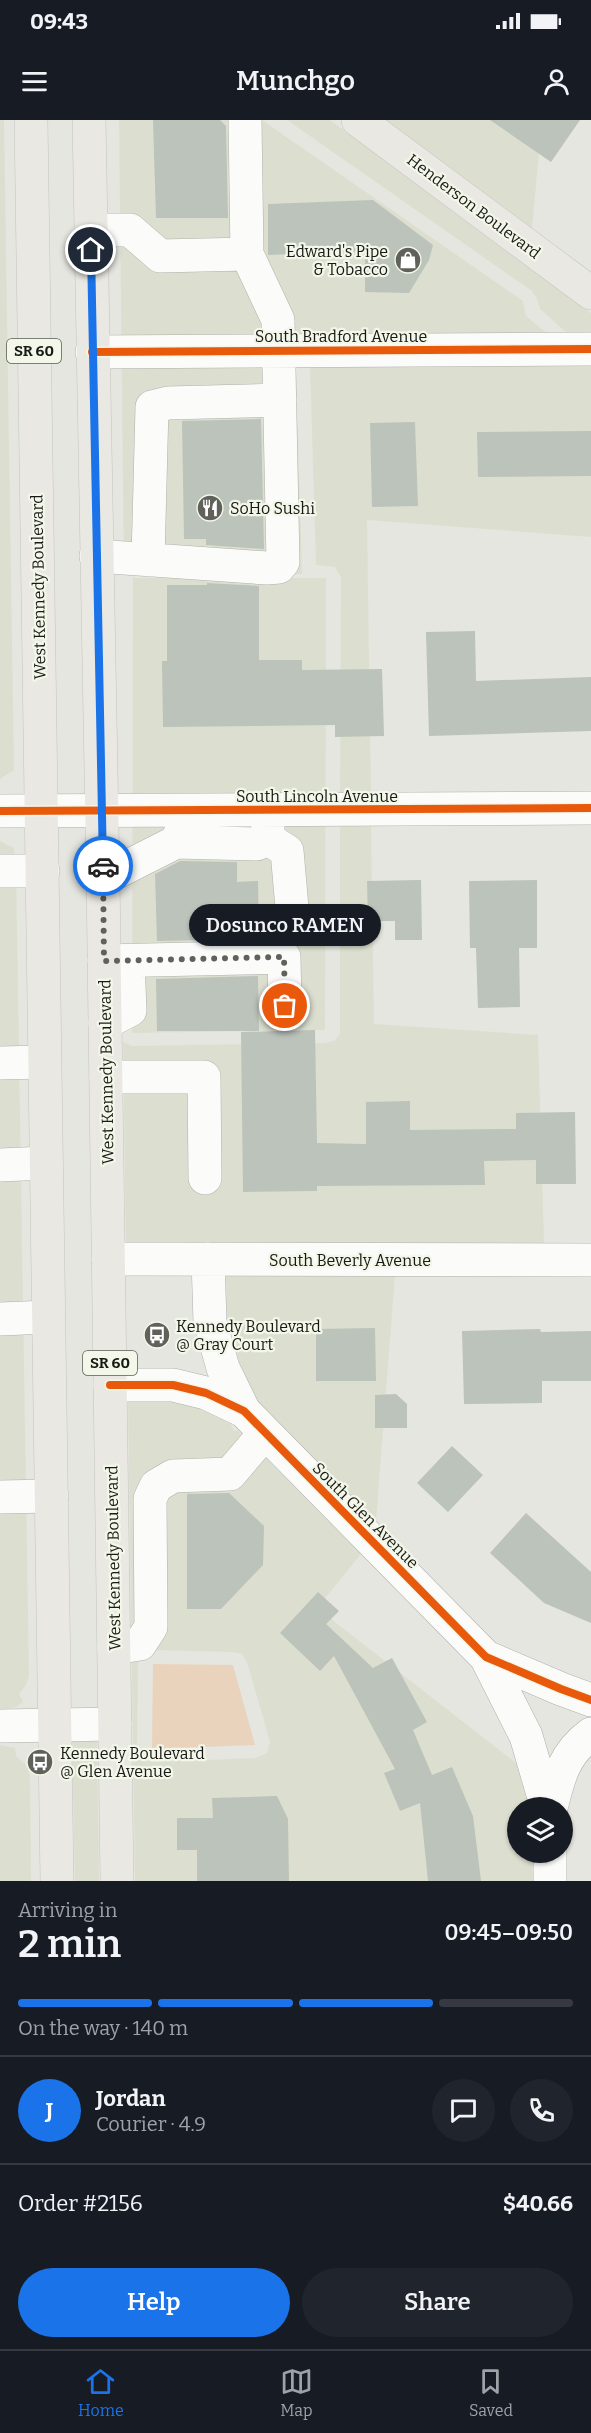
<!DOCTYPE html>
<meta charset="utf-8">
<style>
:root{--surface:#171b24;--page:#20242c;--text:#f1f3f6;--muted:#9ea1a6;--line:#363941;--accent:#1a73e8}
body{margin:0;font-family:Bitter,serif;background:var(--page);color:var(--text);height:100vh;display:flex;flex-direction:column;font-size:22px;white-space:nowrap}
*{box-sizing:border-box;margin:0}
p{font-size:20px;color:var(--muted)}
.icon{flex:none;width:33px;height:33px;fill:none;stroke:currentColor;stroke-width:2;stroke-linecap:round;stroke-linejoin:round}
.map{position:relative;height:1761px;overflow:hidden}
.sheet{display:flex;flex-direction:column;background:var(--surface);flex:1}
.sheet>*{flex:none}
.tools{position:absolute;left:507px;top:1677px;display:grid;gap:12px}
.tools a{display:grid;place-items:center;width:66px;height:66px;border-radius:50%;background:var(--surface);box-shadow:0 2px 4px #0004;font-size:30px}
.pin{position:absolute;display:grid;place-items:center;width:51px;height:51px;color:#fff;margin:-26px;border:3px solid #fff;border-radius:50%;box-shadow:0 2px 6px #0007}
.courier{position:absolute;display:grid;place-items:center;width:60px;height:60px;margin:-30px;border:4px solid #1a73e8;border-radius:50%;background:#fff;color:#222;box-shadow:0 2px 8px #0007}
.bubble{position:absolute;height:42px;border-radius:21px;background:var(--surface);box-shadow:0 2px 4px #0004;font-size:20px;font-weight:600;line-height:42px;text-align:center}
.summary em{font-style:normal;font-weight:600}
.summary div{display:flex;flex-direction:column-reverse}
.summary{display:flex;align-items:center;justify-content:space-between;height:102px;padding:0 18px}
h1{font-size:39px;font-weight:600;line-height:45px}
.bar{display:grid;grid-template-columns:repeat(4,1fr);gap:9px 6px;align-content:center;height:72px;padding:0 18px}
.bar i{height:8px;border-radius:4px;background:var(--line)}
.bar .active{background:var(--accent)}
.bar p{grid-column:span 4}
.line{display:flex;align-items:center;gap:15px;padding:0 18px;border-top:2px solid var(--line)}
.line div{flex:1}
.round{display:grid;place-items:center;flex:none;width:63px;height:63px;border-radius:32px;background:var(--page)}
.action{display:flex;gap:12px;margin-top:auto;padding:12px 18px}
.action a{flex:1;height:69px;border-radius:36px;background:var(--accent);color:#fff;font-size:24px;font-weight:600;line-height:69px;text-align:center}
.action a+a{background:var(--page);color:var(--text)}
.status{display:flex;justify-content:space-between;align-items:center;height:42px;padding:0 30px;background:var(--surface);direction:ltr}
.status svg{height:16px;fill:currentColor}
header{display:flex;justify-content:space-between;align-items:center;height:78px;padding:0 18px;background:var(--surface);font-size:27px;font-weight:600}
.tabs{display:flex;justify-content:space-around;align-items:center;height:84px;border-top:2px solid var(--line);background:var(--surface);font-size:16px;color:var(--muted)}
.tabs a{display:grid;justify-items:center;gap:3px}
.tabs .active{color:var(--accent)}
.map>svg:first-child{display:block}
.built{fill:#dcdfd0;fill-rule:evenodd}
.green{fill:#ead3bd}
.building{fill:#bbc3ba}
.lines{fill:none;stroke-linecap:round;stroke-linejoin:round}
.minor-casing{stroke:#afb0aa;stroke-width:34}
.major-casing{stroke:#c3c4c0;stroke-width:34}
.minor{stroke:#fbfbfa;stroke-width:33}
.major{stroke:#eae8e2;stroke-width:33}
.cycleway-casing{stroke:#f3f7e9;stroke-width:11}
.cycleway{stroke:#e8590c;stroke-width:8}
.done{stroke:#60615b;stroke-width:6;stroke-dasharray:0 10.8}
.route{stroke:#1a73e8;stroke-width:8}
.labels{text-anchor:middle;stroke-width:4.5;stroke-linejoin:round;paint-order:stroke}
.shield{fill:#f3f7e9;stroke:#5a5c54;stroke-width:1.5}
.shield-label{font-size:15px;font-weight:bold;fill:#181914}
.street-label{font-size:16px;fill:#181914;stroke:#f3f7e9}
.poi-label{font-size:16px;fill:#181914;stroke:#f3f7e9;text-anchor:start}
</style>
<div class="status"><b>09:43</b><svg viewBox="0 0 49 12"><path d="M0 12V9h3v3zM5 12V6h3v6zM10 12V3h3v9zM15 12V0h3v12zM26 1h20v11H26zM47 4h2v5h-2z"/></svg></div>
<header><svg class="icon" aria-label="menu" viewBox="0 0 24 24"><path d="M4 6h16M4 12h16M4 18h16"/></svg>Munchgo<svg class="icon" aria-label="person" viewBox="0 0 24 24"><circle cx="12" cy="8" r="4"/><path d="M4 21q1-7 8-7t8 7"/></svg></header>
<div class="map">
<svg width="591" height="1761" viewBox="0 0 591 1761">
<rect width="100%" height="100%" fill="#e5e6df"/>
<!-- built -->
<path class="built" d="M 0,0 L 4,0 L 14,650 L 0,659 Z
M 119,0 L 262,0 L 523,181 L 526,196 L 553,218 L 295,219 L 302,454 L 124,455 Z
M 287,0 L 330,0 L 591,193 L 591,213 L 567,213 L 540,189 L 537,179 L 532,171 Z
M 385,0 L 542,0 L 532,109 Z
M 591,244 L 591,417 L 367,400 L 371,674 L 340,674 L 341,458 L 335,447 L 316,445 L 310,245 Z
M 133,458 L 326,458 L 325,910 L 132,913 Z
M 340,705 L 371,705 L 374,904 L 538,915 L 544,1124 L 126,1124 L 123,922 L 132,926 L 325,923 L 334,921 L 340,914 Z
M 0,721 L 14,728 L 16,744 L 29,1556 L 26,1565 L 19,1574 L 23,1582 L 16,1587 L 0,1590 Z
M 226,1155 L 395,1155 L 376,1401 L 258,1283 L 239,1242 L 227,1199 Z
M 128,1281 L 171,1281 L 200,1287 L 230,1302 L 234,1311 L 238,1310 L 361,1434 L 317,1488 L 516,1643 L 529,1687 L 518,1688 L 518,1732 L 532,1733 L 533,1761 L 135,1761 ZM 153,1530 L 233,1532 L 242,1534 L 247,1542 L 270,1622 L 267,1633 L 256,1638 L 153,1642 L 143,1640 L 137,1629 L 138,1540 Z
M 72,1620 L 97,1620 L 99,1761 L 75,1761 Z
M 0,1625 L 15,1628 L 16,1636 L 25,1644 L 30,1655 L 31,1761 L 0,1761 Z"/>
<!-- green -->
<path class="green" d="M 153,1544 L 233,1545 L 255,1625 L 152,1629 Z"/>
<!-- building -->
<path class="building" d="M 153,0 L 220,0 L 226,6 L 228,98 L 156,98 Z
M 490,0 L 580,0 L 551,42 Z
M 373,80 L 433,125 L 429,140 L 409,173 L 365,172 L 365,131 L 268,135 L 268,84 Z
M 261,299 L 264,429 L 206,425 L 206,419 L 184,419 L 182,301 Z
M 415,302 L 418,386 L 372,387 L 370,303 Z
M 591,311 L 591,356 L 478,357 L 477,312 Z
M 207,463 L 259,466 L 259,540 L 302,540 L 302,550 L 382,549 L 384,616 L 335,617 L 335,605 L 163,607 L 162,541 L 167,541 L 167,465 L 207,465 Z
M 475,511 L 476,561 L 591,557 L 591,611 L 429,616 L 426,512 Z
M 180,741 L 237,742 L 237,762 L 258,761 L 259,819 L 157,821 L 155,754 Z
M 421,760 L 422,820 L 395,820 L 395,801 L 368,801 L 367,761 Z
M 537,760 L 537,828 L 519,828 L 520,887 L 478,888 L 476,828 L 470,828 L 469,761 Z
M 258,856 L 259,911 L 157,911 L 156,859 Z
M 315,910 L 317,1023 L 366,1024 L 366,982 L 410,981 L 410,1010 L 516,1009 L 516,993 L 575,992 L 576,1064 L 536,1064 L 536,1040 L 484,1041 L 485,1065 L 317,1066 L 317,1071 L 243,1072 L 241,912 Z
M 375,1208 L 376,1261 L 316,1261 L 316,1209 Z
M 540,1209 L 541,1212 L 591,1211 L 591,1261 L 542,1261 L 542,1283 L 464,1284 L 462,1211 Z
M 396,1274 L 407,1284 L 407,1308 L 375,1308 L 375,1275 Z
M 452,1326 L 483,1355 L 448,1392 L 417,1363 Z
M 229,1373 L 264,1406 L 263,1445 L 221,1489 L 187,1489 L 187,1374 Z
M 526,1393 L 591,1452 L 591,1503 L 544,1483 L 490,1433 Z
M 318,1472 L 339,1491 L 326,1504 L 373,1548 L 392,1538 L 427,1602 L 413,1610 L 432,1655 L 452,1647 L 473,1696 L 481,1761 L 428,1761 L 420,1683 L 400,1691 L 384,1653 L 395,1649 L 334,1536 L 320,1551 L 280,1513 Z
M 277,1676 L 288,1699 L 289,1761 L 197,1761 L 197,1730 L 177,1730 L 177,1698 L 213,1698 L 212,1678 Z"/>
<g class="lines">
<defs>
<path id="minor" d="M 91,110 L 130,110 L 160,136 L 247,134 L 245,0
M 92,232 L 591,229
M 96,436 L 267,448 L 279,447 L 283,442 L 278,200 L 247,134
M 148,440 L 152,287 L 168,283 L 280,280
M 0,691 L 591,688
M 268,719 L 287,731 L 293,799
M 176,722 L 257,724 L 268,719 L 268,689
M 0,751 L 43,751
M 103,759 L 176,722 L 185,703
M 104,841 L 284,837 L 285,886
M 105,903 L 130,890 L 128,841
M 0,943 L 44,942
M 106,957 L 204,957 L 205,1058
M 0,1045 L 46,1043
M 108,1139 L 591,1140
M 208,1139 L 210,1202 L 223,1248 L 244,1291
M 0,1199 L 48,1197
M 110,1265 L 173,1265 L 206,1273 L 244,1291 L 486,1537 L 561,1569 L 591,1580
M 0,1377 L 52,1376
M 114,1528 L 140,1524 L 151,1507 L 150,1379 L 156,1366 L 173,1356 L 230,1354 L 265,1313
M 486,1537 L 526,1616 L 547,1688
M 0,1606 L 115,1604
M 551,1688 C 559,1656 564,1634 591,1614
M 550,1732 L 550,1761"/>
<path id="major" d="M 31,0 L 57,1761
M 89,0 L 103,759 L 117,1761
M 358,0 L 591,173"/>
</defs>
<!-- minor casing -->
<use href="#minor" class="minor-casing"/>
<!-- major casing -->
<use href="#major" class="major-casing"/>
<!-- minor -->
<use href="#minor" class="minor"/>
<!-- major -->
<use href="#major" class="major"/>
<defs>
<path id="cycleway" d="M 92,232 L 591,229
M 0,691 L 591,688
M 110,1265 L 173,1265 L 206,1273 L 244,1291 L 486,1537 L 561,1569 L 591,1580"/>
</defs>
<!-- cycleway casing -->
<use href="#cycleway" class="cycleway-casing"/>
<!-- cycleway -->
<use href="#cycleway" class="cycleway"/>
</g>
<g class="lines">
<!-- done -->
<path class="done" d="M 103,746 L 104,841 L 284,837 L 285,886"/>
<!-- route -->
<path class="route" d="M 91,130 L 103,746"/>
</g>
<!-- icons -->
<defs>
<symbol id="shop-disc" viewBox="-11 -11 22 22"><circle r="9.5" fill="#60615b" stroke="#f3f7e9"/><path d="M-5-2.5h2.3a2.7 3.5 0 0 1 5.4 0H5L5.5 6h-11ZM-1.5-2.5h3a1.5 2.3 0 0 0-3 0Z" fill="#fff"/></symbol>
<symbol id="restaurant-disc" viewBox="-11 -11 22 22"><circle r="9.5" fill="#60615b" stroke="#f3f7e9"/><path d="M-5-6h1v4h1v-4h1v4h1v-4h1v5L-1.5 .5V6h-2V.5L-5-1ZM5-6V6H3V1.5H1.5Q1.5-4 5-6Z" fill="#fff"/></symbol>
<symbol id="bus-disc" viewBox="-11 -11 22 22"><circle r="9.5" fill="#60615b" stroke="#f3f7e9"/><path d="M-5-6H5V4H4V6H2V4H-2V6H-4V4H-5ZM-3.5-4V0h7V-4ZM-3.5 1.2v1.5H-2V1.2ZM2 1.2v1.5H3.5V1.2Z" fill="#fff"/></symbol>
</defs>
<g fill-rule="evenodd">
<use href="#shop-disc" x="393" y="125" width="30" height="30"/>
<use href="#restaurant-disc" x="195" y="373" width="30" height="30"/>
<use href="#bus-disc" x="142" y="1200" width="30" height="30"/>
<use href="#bus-disc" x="25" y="1627" width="30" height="30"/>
</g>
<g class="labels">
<!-- shield labels -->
<g class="shield">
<rect x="7" y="219" width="54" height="24" rx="4.5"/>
<rect x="83" y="1231" width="54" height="24" rx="4.5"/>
</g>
<g class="shield-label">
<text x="34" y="236">SR 60</text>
<text x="110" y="1248">SR 60</text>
</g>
<!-- street labels -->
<g class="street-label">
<text transform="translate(474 86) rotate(37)" y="6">Henderson Boulevard</text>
<text x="341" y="222">South Bradford Avenue</text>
<text transform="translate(38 467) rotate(-91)" y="6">West Kennedy Boulevard</text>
<text x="317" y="682">South Lincoln Avenue</text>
<text transform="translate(106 952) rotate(-91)" y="6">West Kennedy Boulevard</text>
<text x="350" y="1146">South Beverly Avenue</text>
<text transform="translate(366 1395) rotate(45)" y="6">South Glen Avenue</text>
<text transform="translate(113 1438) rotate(-91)" y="6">West Kennedy Boulevard</text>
</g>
<!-- poi labels -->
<g class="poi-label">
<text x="388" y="137" text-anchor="end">Edward's Pipe<tspan x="388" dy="18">&amp; Tobacco</tspan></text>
<text x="230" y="394">SoHo Sushi</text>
<text x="176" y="1212">Kennedy Boulevard<tspan x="176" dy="18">@ Gray Court</tspan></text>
<text x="60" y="1639">Kennedy Boulevard<tspan x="60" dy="18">@ Glen Avenue</tspan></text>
</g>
</g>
</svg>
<div class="tools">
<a><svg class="icon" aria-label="layers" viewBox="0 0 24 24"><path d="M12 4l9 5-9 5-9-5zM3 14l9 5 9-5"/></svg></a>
</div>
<div class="pin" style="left:285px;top:886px;background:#ea580c"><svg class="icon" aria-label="bag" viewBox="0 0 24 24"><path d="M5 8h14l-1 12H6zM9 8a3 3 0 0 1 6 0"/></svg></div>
<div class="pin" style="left:91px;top:130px;background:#1f2937"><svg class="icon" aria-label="home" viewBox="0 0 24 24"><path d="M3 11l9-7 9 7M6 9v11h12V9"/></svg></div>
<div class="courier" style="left:103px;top:746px"><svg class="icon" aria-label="car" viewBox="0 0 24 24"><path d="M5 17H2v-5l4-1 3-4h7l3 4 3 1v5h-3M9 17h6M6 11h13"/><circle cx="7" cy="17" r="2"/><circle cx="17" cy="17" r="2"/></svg></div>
<div class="bubble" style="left:189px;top:784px;width:192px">Dosunco RAMEN</div>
</div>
<section class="sheet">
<div class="summary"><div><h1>2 min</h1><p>Arriving in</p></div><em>09:45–09:50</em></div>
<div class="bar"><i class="active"></i><i class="active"></i><i class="active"></i><i></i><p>On the way · 140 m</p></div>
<div class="line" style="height:108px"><b class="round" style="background:var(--accent);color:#fff">J</b><div><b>Jordan</b><p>Courier · 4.9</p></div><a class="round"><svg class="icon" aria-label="chat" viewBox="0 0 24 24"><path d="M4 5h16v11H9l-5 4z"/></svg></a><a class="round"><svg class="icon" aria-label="phone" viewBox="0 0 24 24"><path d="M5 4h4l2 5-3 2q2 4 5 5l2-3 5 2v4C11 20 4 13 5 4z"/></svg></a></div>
<div class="line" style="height:78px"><div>Order #2156</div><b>$40.66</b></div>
<div class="action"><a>Help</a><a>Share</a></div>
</section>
<nav class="tabs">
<a class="active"><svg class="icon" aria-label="home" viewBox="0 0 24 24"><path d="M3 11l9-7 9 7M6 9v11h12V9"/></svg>Home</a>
<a><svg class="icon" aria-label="map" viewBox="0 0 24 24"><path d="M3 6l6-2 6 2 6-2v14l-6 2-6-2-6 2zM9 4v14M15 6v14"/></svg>Map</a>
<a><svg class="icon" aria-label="saved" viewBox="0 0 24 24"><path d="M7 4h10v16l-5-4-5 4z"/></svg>Saved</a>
</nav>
